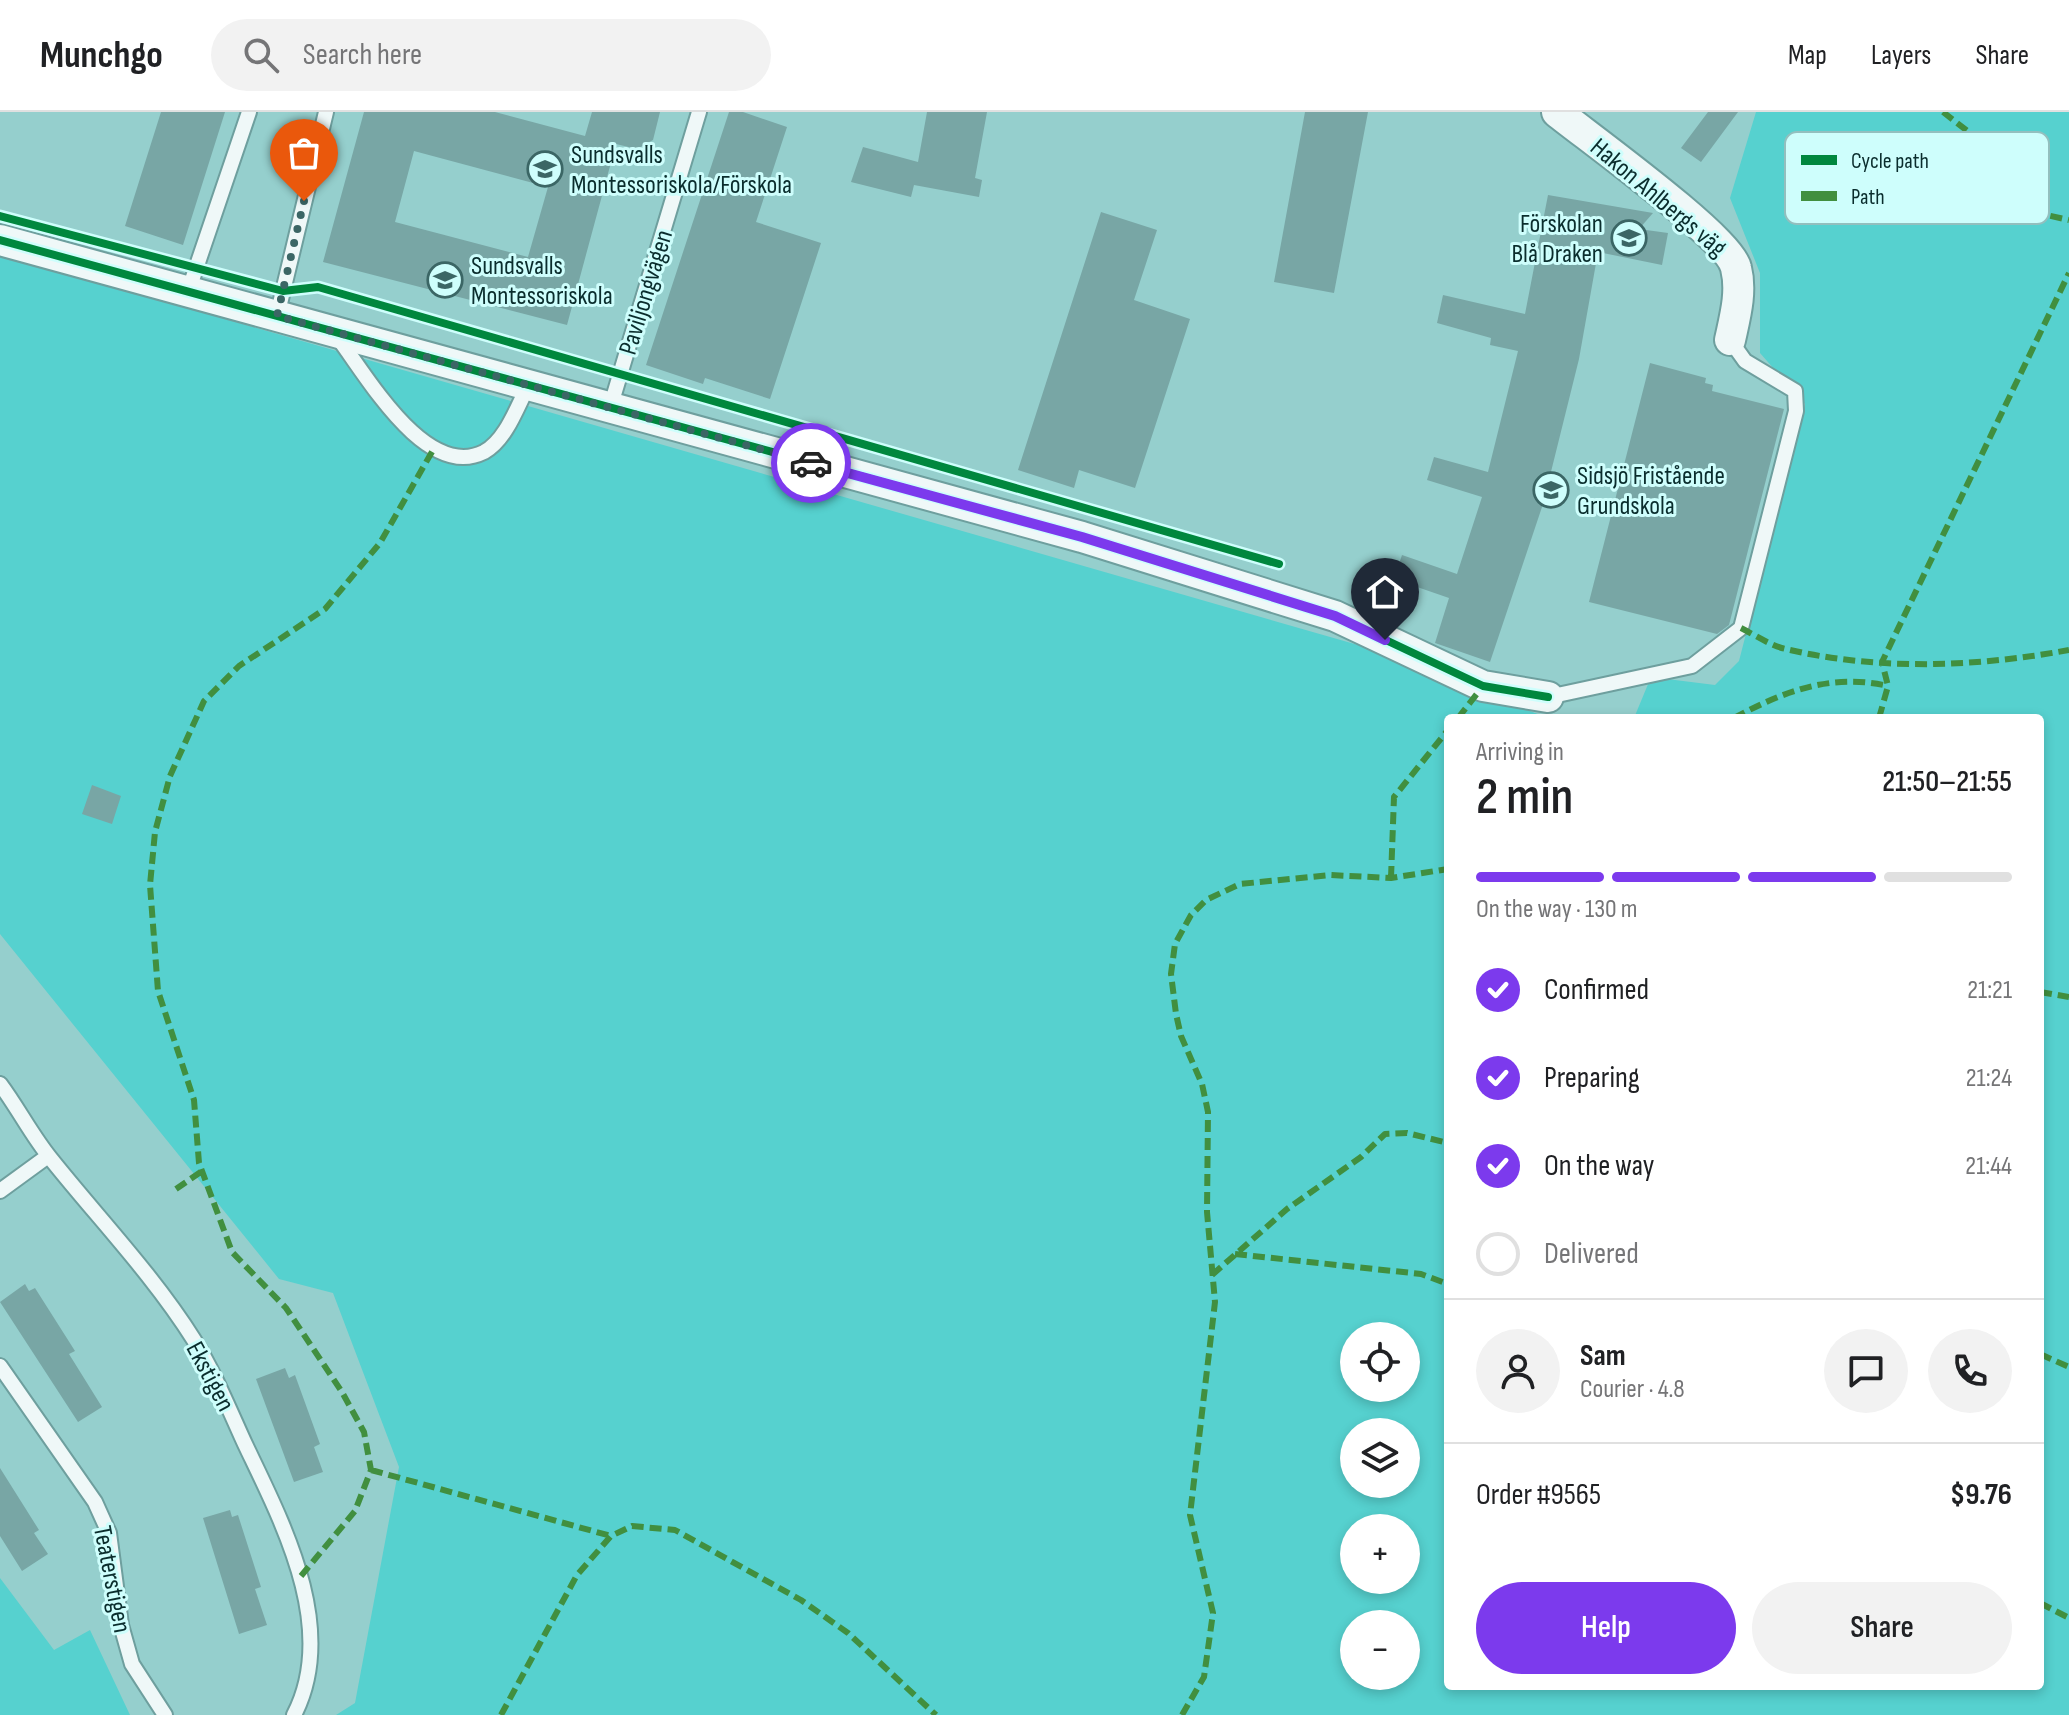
<!DOCTYPE html>
<meta charset="utf-8">
<style>
:root{--surface:#fff;--page:#f2f2f2;--text:#202124;--muted:#757577;--line:#e0e0e0;--accent:#7c3aed}
body{margin:0;font-family:"Sofia Sans Condensed",sans-serif;background:var(--page);color:var(--text);height:100vh;display:flex;flex-direction:column;font-size:30px;white-space:nowrap}
*{box-sizing:border-box;margin:0}
p{font-size:26px;color:var(--muted)}
.icon{flex:none;width:44px;height:44px;fill:none;stroke:currentColor;stroke-width:2;stroke-linecap:round;stroke-linejoin:round}
.map{position:relative;flex:1;overflow:hidden}
.panel{position:absolute;left:1444px;top:602px;width:600px;height:976px;display:flex;flex-direction:column;background:var(--surface);border-radius:8px;box-shadow:0 4px 12px #0003}
.panel>*{flex:none}
.fabs{position:absolute;left:1340px;top:1210px;display:grid;gap:16px}
.fabs a{display:grid;place-items:center;width:80px;height:80px;border-radius:50%;background:var(--surface);box-shadow:0 4px 12px #0003;font-size:40px}
.pin{position:absolute;display:grid;place-items:center;width:68px;height:68px;color:#fff;margin:-82px -34px;border-radius:50% 50% 50% 0;rotate:-45deg;box-shadow:0 0 8px #0007}
.pin .icon{rotate:45deg}
.courier{position:absolute;display:grid;place-items:center;width:80px;height:80px;margin:-40px;border:6px solid #7c3aed;border-radius:50%;background:#fff;color:#222;box-shadow:0 2px 10px #0007}
.overview em{font-style:normal;font-weight:600}
.overview div{display:flex;flex-direction:column-reverse}
.overview{display:flex;align-items:center;justify-content:space-between;height:136px;padding:0 32px}
h1{font-size:52px;font-weight:600;line-height:60px}
.bar{display:grid;grid-template-columns:repeat(4,1fr);gap:12px 8px;align-content:center;height:96px;padding:0 32px}
.bar i{height:10px;border-radius:6px;background:var(--line)}
.bar .active{background:var(--accent)}
.bar p{grid-column:span 4}
.line{display:flex;align-items:center;gap:20px;padding:0 32px;border-top:2px solid var(--line)}
.line div{flex:1}
.round{display:grid;place-items:center;flex:none;width:84px;height:84px;border-radius:42px;background:var(--page)}
ol{padding:0 32px;list-style:none}
li{display:flex;align-items:center;gap:24px;height:88px}
li p{margin-inline-start:auto}
li .icon{padding:8px;border-radius:50%;background:var(--accent);color:#fff;stroke-width:4}
li:last-child{color:var(--muted)}
li i{width:44px;height:44px;border:4px solid var(--line);border-radius:50%}
.primary-button{display:flex;gap:16px;margin-top:auto;padding:16px 32px}
.primary-button a{flex:1;height:92px;border-radius:48px;background:var(--accent);color:#fff;font-size:32px;font-weight:600;line-height:92px;text-align:center}
.primary-button a+a{background:var(--page);color:var(--text)}
header{display:flex;align-items:center;gap:48px;box-sizing:border-box;height:112px;padding:0 40px;background:var(--surface);border-bottom:2px solid var(--line)}
header strong{font-size:38px}
nav{display:flex;gap:44px;margin-inline-start:auto;font-size:28px}
.search{width:560px;height:72px;background:var(--page);display:flex;align-items:center;gap:20px;box-sizing:border-box;padding:0 28px;border-radius:44px;color:var(--muted);font-size:30px}
.map>svg:first-child{display:block}
.green{fill:#56d1cf;fill-rule:evenodd}
.building{fill:#78a6a5;fill-rule:evenodd}
.lines{fill:none;stroke-linecap:round;stroke-linejoin:round}
.lane-casing{stroke:#6e9f9e;stroke-width:18}
.street-casing{stroke:#6e9f9e;stroke-width:34}
.lane{stroke:#eff8f8;stroke-width:14}
.street{stroke:#eff8f8;stroke-width:30}
.quiet{stroke:#418f3f;stroke-width:6;stroke-dasharray:12 6;stroke-linecap:butt}
.cycleway-casing{stroke:#cefefc;stroke-width:13}
.cycleway{stroke:#00873e;stroke-width:8}
.done{stroke:#3b6665;stroke-width:8;stroke-dasharray:0 14.4}
.route{stroke:#7c3aed;stroke-width:10}
.labels{text-anchor:middle;stroke-width:6;stroke-linejoin:round;paint-order:stroke}
.poi-label{font-size:26px;fill:#0a2d2d;stroke:#cefefc;text-anchor:start}
.street-label{font-size:26px;fill:#0a2d2d;stroke:#cefefc}
.key{fill:#cefefc;stroke:#93bfbe;stroke-width:2}
.key-label{font-size:22px;fill:#0a2d2d}
</style>
<header>
<strong>Munchgo</strong>
<div class="search"><svg class="icon" aria-label="search" viewBox="0 0 24 24"><circle cx="10" cy="10" r="6"/><path d="M15 15l6 6"/></svg>Search here</div>
<nav><a>Map</a><a>Layers</a><a>Share</a></nav>
</header>
<div class="map">
<svg width="2069" height="1603" viewBox="0 0 2069 1603">
<rect width="100%" height="100%" fill="#95cfcd"/>
<!-- green -->
<path class="green" d="M 1756,0 L 2069,0 L 2069,1603 L 336,1603 L 355,1591 L 399,1355 L 333,1181 L 279,1167 L 0,822 L 0,142 L 1358,533 L 1548,606 L 1448,606 L 1448,1574 L 2040,1574 L 2040,606 L 1634,606 L 1651,565 L 1715,573 L 1739,549 L 1805,292 L 1760,241 L 1760,161 L 1730,86 ZM 1354,1224 L 1406,1224 L 1406,1276 L 1354,1276 ZM 1354,1320 L 1406,1320 L 1406,1372 L 1354,1372 ZM 1354,1416 L 1406,1416 L 1406,1468 L 1354,1468 ZM 1354,1512 L 1406,1512 L 1406,1564 L 1354,1564 Z
M 0,1466 L 54,1538 L 90,1518 L 130,1603 L 0,1603 Z"/>
<!-- building -->
<path class="building" d="M 161,0 L 225,0 L 183,133 L 125,114 Z
M 364,0 L 495,0 L 585,24 L 592,0 L 660,0 L 653,28 L 637,37 L 616,32 L 567,213 L 323,150 ZM 414,39 L 548,75 L 528,145 L 395,110 Z
M 729,0 L 743,0 L 787,15 L 756,110 L 821,131 L 770,287 L 705,266 L 703,272 L 646,253 Z
M 927,0 L 987,0 L 975,66 L 982,68 L 979,85 L 914,73 L 911,85 L 851,70 L 863,35 L 918,50 Z
M 1305,0 L 1368,0 L 1334,181 L 1274,170 Z
M 1708,0 L 1738,0 L 1701,50 L 1681,36 Z
M 1548,83 L 1653,101 L 1639,117 L 1668,121 L 1662,153 L 1598,140 L 1579,247 L 1543,392 L 1490,550 L 1435,531 L 1449,486 L 1394,467 L 1402,443 L 1457,462 L 1482,385 L 1427,368 L 1434,345 L 1488,360 L 1518,239 L 1490,233 L 1491,226 L 1437,211 L 1443,183 L 1525,202 Z
M 1101,100 L 1157,118 L 1134,188 L 1190,207 L 1135,376 L 1079,358 L 1074,376 L 1018,358 Z
M 1650,251 L 1706,266 L 1705,271 L 1713,273 L 1712,279 L 1784,297 L 1729,513 L 1717,522 L 1589,490 Z
M 92,673 L 121,684 L 112,712 L 82,702 Z
M 25,1172 L 29,1179 L 35,1176 L 75,1239 L 69,1242 L 102,1295 L 78,1310 L 0,1190 Z
M 285,1256 L 289,1266 L 295,1263 L 320,1332 L 314,1335 L 323,1360 L 294,1370 L 256,1267 Z
M 0,1356 L 39,1418 L 34,1421 L 48,1442 L 22,1459 L 0,1424 Z
M 230,1398 L 232,1405 L 238,1403 L 261,1475 L 255,1477 L 267,1513 L 239,1522 L 203,1406 Z"/>
<g class="lines">
<defs>
<path id="lane" d="M 188,180 L 249,0
M 277,204 L 326,0
M 338,226 C 367,264 426,369 484,340 C 506,328 517,295 528,274
M 610,296 L 699,0
M 1548,585 L 1692,554 L 1741,516 L 1796,299 L 1795,279 L 1745,249 L 1730,228
M 0,972 C 18,996 32,1024 51,1047 C 99,1107 153,1163 194,1228 C 214,1260 229,1297 245,1332 C 282,1410 339,1516 294,1603
M 0,1079 L 48,1044
M 0,1254 L 95,1390 L 109,1421 L 121,1513 L 132,1552 L 165,1603"/>
<path id="street" d="M 1557,0 C 1588,25 1730,127 1736,156 C 1742,180 1735,205 1730,228
M 0,128 L 1082,425 L 1335,504 L 1483,574 L 1548,585"/>
</defs>
<!-- lane casing -->
<use href="#lane" class="lane-casing"/>
<!-- street casing -->
<use href="#street" class="street-casing"/>
<!-- lane -->
<use href="#lane" class="lane"/>
<!-- street -->
<use href="#street" class="street"/>
<!-- quiet -->
<path class="quiet" d="M 1943,0 L 2006,49 L 2012,82 L 2019,97 L 2069,108
M 1741,516 C 1755,523 1771,534 1786,537 C 1878,559 1977,555 2069,538
M 1458,606 L 1483,574
M 1734,606 C 1784,579 1832,561 1888,574
M 1879,606 L 1888,574 L 1882,550 L 2069,161
M 1391,766 L 1394,685 L 1448,618
M 2040,880 L 2069,885
M 176,1077 L 202,1059
M 1235,1142 L 1421,1162 L 1448,1172
M 1212,1163 L 1287,1097 L 1361,1045 L 1385,1022 L 1407,1021 L 1448,1031
M 2040,1242 L 2069,1255
M 371,1358 L 611,1424
M 301,1464 L 355,1399 L 371,1358 L 364,1320 L 342,1280 L 286,1196 L 232,1140 L 199,1051 L 194,988 L 158,879 L 150,773 L 155,720 L 170,664 L 204,589 L 239,554 L 325,497 L 380,431 L 433,338
M 2040,1491 L 2069,1506
M 501,1603 L 577,1463 L 611,1424 L 632,1414 L 675,1418 L 801,1488 L 848,1521 L 936,1603
M 1182,1603 L 1204,1565 L 1213,1501 L 1190,1403 L 1215,1190 L 1207,1100 L 1208,1000 L 1202,972 L 1181,924 L 1176,902 L 1171,862 L 1175,832 L 1191,803 L 1206,788 L 1240,772 L 1330,763 L 1391,766 L 1448,757"/>
<defs>
<path id="cycleway" d="M 0,104 L 283,179 L 318,175 L 1279,452
M 0,128 L 1082,425 L 1335,504 L 1483,574 L 1548,585"/>
</defs>
<!-- cycleway casing -->
<use href="#cycleway" class="cycleway-casing"/>
<!-- cycleway -->
<use href="#cycleway" class="cycleway"/>
</g>
<g class="lines">
<!-- done -->
<path class="done" d="M 304,89 L 277,204 L 811,351"/>
<!-- route -->
<path class="route" d="M 811,351 L 1082,425 L 1335,504 L 1385,528"/>
</g>
<!-- icons -->
<defs>
<symbol id="school-ring" viewBox="-11 -11 22 22"><circle r="9.5" fill="#cefefc" stroke="#3b6665" stroke-width="1.5"/><path d="M0-5L7-2L0 1L-7-2ZM-4 1L0 2.5L4 1V4Q0 6-4 4Z" fill="#3b6665"/></symbol>
</defs>
<g fill-rule="evenodd">
<use href="#school-ring" x="525" y="37" width="40" height="40"/>
<use href="#school-ring" x="1609" y="106" width="40" height="40"/>
<use href="#school-ring" x="425" y="148" width="40" height="40"/>
<use href="#school-ring" x="1531" y="358" width="40" height="40"/>
</g>
<g class="labels">
<!-- poi labels -->
<g class="poi-label">
<text x="571" y="51">Sundsvalls<tspan x="571" dy="30">Montessoriskola/Förskola</tspan></text>
<text x="1603" y="120" text-anchor="end">Förskolan<tspan x="1603" dy="30">Blå Draken</tspan></text>
<text x="471" y="162">Sundsvalls<tspan x="471" dy="30">Montessoriskola</tspan></text>
<text x="1577" y="372">Sidsjö Fristående<tspan x="1577" dy="30">Grundskola</tspan></text>
</g>
<!-- street labels -->
<g class="street-label">
<text transform="translate(1659 85) rotate(40)" y="9">Hakon Ahlbergs väg</text>
<text transform="translate(645 180) rotate(-73)" y="9">Paviljongvägen</text>
<text transform="translate(211 1264) rotate(62)" y="9">Ekstigen</text>
<text transform="translate(113 1467) rotate(79)" y="9">Teaterstigen</text>
</g>
</g>
<!-- legend -->
<rect x="1785" y="20" width="264" height="92" rx="12" class="key"/>
<rect x="1801" y="43" width="36" height="10" fill="#00873e"/>
<rect x="1801" y="79" width="36" height="10" fill="#418f3f"/>
<g class="key-label">
<text x="1851" y="56">Cycle path</text>
<text x="1851" y="92">Path</text>
</g>
</svg>
<div class="fabs">
<a><svg class="icon" aria-label="locate" viewBox="0 0 24 24"><circle cx="12" cy="12" r="6"/><path d="M12 2v4M12 18v4M2 12h4M18 12h4"/></svg></a>
<a><svg class="icon" aria-label="layers" viewBox="0 0 24 24"><path d="M12 4l9 5-9 5-9-5zM3 14l9 5 9-5"/></svg></a>
<a>+</a>
<a>−</a>
</div>
<div class="pin" style="left:304px;top:89px;background:#ea580c"><svg class="icon" aria-label="bag" viewBox="0 0 24 24"><path d="M5 8h14l-1 12H6zM9 8a3 3 0 0 1 6 0"/></svg></div>
<div class="pin" style="left:1385px;top:528px;background:#1f2937"><svg class="icon" aria-label="home" viewBox="0 0 24 24"><path d="M3 11l9-7 9 7M6 9v11h12V9"/></svg></div>
<div class="courier" style="left:811px;top:351px"><svg class="icon" aria-label="car" viewBox="0 0 24 24"><path d="M5 17H2v-5l4-1 3-4h7l3 4 3 1v5h-3M9 17h6M6 11h13"/><circle cx="7" cy="17" r="2"/><circle cx="17" cy="17" r="2"/></svg></div>
<section class="panel">
<div class="overview"><div><h1>2 min</h1><p>Arriving in</p></div><em>21:50–21:55</em></div>
<div class="bar"><i class="active"></i><i class="active"></i><i class="active"></i><i></i><p>On the way · 130 m</p></div>
<ol>
<li><svg class="icon" aria-label="check" viewBox="0 0 24 24"><path d="M5 12l5 5 9-10"/></svg>Confirmed<p>21:21</p></li>
<li><svg class="icon" aria-label="check" viewBox="0 0 24 24"><path d="M5 12l5 5 9-10"/></svg>Preparing<p>21:24</p></li>
<li><svg class="icon" aria-label="check" viewBox="0 0 24 24"><path d="M5 12l5 5 9-10"/></svg>On the way<p>21:44</p></li>
<li><i></i>Delivered</li>
</ol>
<div class="line" style="height:144px"><a class="round"><svg class="icon" aria-label="person" viewBox="0 0 24 24"><circle cx="12" cy="8" r="4"/><path d="M4 21q1-7 8-7t8 7"/></svg></a><div><b>Sam</b><p>Courier · 4.8</p></div><a class="round"><svg class="icon" aria-label="chat" viewBox="0 0 24 24"><path d="M4 5h16v11H9l-5 4z"/></svg></a><a class="round"><svg class="icon" aria-label="phone" viewBox="0 0 24 24"><path d="M5 4h4l2 5-3 2q2 4 5 5l2-3 5 2v4C11 20 4 13 5 4z"/></svg></a></div>
<div class="line" style="height:104px"><div>Order #9565</div><b>$9.76</b></div>
<div class="primary-button"><a>Help</a><a>Share</a></div>
</section>
</div>
